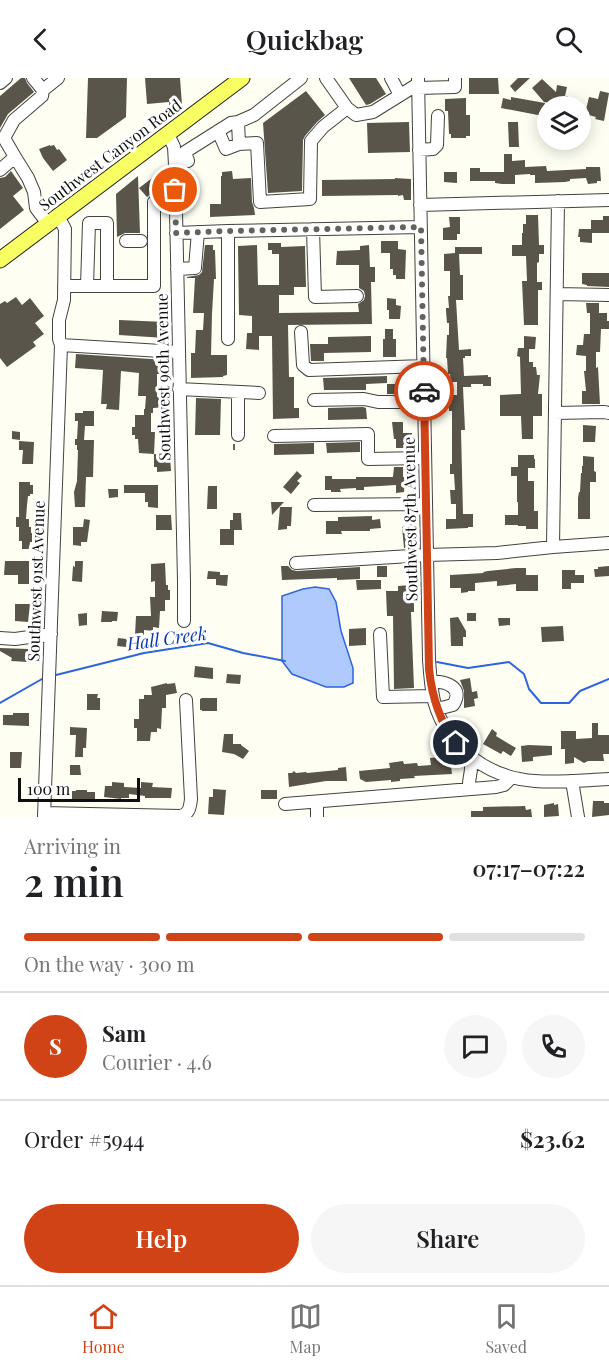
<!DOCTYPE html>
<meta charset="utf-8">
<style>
:root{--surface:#fff;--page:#f6f6f6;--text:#202124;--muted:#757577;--line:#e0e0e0;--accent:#d04317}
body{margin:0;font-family:"Playfair Display",serif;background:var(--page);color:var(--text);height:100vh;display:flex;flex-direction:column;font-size:22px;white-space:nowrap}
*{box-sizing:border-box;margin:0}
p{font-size:20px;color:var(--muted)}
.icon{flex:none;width:33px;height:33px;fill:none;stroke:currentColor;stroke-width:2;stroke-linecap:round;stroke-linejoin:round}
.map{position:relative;height:739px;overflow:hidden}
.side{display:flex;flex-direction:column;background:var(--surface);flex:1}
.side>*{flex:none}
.fabs{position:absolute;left:537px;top:18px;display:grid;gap:12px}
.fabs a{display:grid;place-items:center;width:54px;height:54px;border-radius:50%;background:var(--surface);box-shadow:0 3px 15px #0003;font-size:30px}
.scale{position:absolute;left:18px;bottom:15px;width:122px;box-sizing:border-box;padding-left:6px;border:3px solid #0f0f0f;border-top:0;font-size:16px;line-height:21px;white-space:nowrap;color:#0f0f0f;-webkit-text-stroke:4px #fff;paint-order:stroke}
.pin{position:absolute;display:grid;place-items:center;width:51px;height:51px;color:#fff;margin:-26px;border:3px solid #fff;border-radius:50%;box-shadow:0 2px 6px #0007}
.courier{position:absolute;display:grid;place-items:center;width:60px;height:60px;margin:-30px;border:4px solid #d04317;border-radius:50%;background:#fff;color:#222;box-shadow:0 2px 8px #0007}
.headline em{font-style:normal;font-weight:600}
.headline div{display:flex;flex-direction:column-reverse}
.headline{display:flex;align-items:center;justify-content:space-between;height:102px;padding:0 24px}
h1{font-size:39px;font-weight:600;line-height:45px}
.bar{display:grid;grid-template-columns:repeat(4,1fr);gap:9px 6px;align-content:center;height:72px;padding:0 24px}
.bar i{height:8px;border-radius:4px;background:var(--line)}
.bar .selected{background:var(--accent)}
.bar p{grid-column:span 4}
.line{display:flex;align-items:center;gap:15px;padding:0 24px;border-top:2px solid var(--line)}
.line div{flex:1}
.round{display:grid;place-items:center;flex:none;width:63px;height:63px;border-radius:32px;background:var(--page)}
.button{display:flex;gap:12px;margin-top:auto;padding:12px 24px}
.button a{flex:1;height:69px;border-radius:36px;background:var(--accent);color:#fff;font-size:24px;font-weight:600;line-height:69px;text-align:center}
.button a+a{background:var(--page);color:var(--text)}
header{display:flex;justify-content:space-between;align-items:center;height:78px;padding:0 24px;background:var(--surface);font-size:27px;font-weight:600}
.menu{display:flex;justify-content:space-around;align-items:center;height:84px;border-top:2px solid var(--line);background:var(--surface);font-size:16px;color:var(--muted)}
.menu a{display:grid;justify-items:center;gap:3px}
.menu .selected{color:var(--accent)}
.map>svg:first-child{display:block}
.water{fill:#b0cafd;stroke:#2e65dc;stroke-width:1.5}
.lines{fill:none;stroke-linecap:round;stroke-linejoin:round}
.stream{stroke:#2e65dc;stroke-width:2}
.building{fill:#59554a}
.minor-casing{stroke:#424242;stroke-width:14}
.major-casing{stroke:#202020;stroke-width:17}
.path{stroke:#313131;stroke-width:1.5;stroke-dasharray:6 3;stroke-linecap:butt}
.minor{stroke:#fff;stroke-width:12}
.major{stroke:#f8ff62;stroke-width:15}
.done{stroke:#63635e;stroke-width:6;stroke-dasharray:0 10.8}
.route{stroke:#d04317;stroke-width:8}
.labels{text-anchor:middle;stroke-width:6;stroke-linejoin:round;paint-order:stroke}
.street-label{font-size:16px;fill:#0f0f0f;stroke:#fff}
.water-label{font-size:18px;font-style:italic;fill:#0937b1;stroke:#fff}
</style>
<header><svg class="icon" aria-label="back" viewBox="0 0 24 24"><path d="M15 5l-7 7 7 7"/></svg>Quickbag<svg class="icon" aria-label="search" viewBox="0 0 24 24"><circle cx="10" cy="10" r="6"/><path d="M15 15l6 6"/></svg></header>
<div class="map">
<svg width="609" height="739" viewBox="0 0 609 739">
<rect width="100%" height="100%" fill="#fefff2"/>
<!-- water -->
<path class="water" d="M 315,509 L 329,511 L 336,524 L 341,553 L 353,590 L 353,605 L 344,609 L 326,609 L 292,596 L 282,583 L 282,518 L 303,511 Z"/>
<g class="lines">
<!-- stream -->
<path class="stream" d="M 437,584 L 468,590 L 509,584 L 524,596 L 529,611 L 541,625 L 569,625 L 580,613 L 609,601
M 56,597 L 144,575 L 208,565 L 243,575 L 285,583
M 0,625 L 42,601"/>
</g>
<!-- building -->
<path class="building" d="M 21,0 L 25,0 L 27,5 L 34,14 L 8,36 L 0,50 L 0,18 Z
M 88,0 L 127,0 L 126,39 L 97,60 L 86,60 Z
M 145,0 L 180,0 L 182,27 L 174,33 L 170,34 L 169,24 L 147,26 Z
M 349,0 L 376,0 L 386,16 L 370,26 L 366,27 Z
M 469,0 L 498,0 L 499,16 L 469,16 Z
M 518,0 L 530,0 L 515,14 L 510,8 Z
M 542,1 L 556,14 L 557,7 L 567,9 L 565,18 L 568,18 L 568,20 L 572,21 L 570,28 L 561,28 L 561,27 L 544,24 L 532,10 Z
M 306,13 L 325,37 L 317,44 L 305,58 L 303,62 L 302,113 L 268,115 L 263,45 Z
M 600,13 L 609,15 L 604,43 L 595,41 L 596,39 L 585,36 L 589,19 L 598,21 Z
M 511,19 L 545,25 L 543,38 L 501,30 L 503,20 L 511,22 Z
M 466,20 L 466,37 L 470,37 L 470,58 L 466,58 L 466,60 L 451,60 L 451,56 L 449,56 L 448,33 L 445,33 L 445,21 Z
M 409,44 L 410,74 L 368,75 L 367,45 Z
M 508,44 L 518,44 L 519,69 L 509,69 Z
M 50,67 L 50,68 L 54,67 L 57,72 L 59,71 L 67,82 L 53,93 L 43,80 L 39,71 Z
M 504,76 L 512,76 L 512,83 L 525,82 L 525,89 L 546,88 L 547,93 L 586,91 L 586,89 L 600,89 L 601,103 L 597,103 L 597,105 L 588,106 L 586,100 L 570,101 L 570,103 L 565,104 L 535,105 L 535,97 L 530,97 L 530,96 L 515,97 L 515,106 L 502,106 L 495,105 L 495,103 L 470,103 L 470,90 L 480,90 L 480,94 L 504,94 Z
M 167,89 L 167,103 L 147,119 L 139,110 Z
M 11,93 L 23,110 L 13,118 L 24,132 L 0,151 L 0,100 L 5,99 Z
M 232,93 L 233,101 L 251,100 L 252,124 L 254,130 L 255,137 L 210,139 L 210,126 L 221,126 L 221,98 L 222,98 L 222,94 Z
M 444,94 L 457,94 L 457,105 L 444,104 Z
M 138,98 L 140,155 L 125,155 L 117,159 L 116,116 Z
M 395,100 L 411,101 L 411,122 L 404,122 L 403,117 L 398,118 L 398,117 L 322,118 L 322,102 L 395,101 Z
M 526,137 L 538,137 L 539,167 L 544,167 L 544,176 L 539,176 L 539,184 L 537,185 L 537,204 L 542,204 L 542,212 L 538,212 L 538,247 L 524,247 L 522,203 L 527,203 L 526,178 L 512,178 L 512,167 L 522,167 L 522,155 L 523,155 L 523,146 L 526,146 Z
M 603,138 L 609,138 L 609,155 L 592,155 L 592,165 L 580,164 L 580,159 L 578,159 L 579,151 L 591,151 L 591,142 L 603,142 Z
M 449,139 L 460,139 L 460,156 L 457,156 L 457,162 L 443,162 L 443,150 L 450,149 Z
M 381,163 L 398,163 L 398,171 L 406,172 L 405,201 L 396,201 L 396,197 L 393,197 L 393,191 L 390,191 L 390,175 L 381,175 Z
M 268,165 L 281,165 L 281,169 L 305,168 L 306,209 L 294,209 L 294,217 L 279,217 L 279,235 L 359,234 L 358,226 L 364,222 L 365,218 L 364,213 L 359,210 L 359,187 L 336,187 L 337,173 L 360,172 L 360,168 L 369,167 L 370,189 L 375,189 L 375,204 L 371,204 L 372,246 L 288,247 L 289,299 L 294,299 L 294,330 L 299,330 L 299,340 L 273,341 L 272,258 L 259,258 L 259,272 L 246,271 L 247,255 L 252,255 L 252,238 L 239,237 L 238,168 L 257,167 L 258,207 L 279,207 L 279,176 L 272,176 L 272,172 L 268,172 Z
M 205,167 L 213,167 L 213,172 L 215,172 L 216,201 L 214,201 L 212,236 L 211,277 L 227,277 L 227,297 L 223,298 L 223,299 L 191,300 L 191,275 L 195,275 L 196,252 L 203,252 L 204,235 L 193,235 L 195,200 L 187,200 L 187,199 L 199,197 L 202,194 Z
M 455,169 L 482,169 L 482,176 L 459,176 L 460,197 L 463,197 L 463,222 L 456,222 L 459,272 L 471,271 L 471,278 L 465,278 L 465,280 L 463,280 L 464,298 L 488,297 L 488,299 L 491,299 L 491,308 L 483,308 L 483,306 L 471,306 L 471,309 L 463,309 L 465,352 L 461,352 L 463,436 L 473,436 L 473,449 L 468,449 L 468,450 L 446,451 L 446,441 L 456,441 L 456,426 L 451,426 L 450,412 L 455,412 L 454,396 L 450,396 L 450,386 L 452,386 L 452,333 L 449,333 L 449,327 L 447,327 L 447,317 L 457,317 L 457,304 L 451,304 L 450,296 L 448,296 L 447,280 L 446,280 L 447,257 L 449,257 L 449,245 L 447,245 L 446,233 L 446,230 L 449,230 L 448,218 L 450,218 L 450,193 L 444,193 L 444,176 L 455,175 Z
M 582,195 L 609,195 L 609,209 L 587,208 L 587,207 L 582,206 Z
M 16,219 L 22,227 L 30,220 L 44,238 L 35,245 L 44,256 L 33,264 L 36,268 L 7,289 L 0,280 L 0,226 L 5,223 L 7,225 Z
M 387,220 L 396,221 L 396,227 L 401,228 L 400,241 L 389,241 L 389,232 L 387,232 Z
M 586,225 L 599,225 L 599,235 L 607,235 L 607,243 L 609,243 L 609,251 L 601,251 L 600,274 L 596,274 L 596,290 L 598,289 L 600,326 L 582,326 L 582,313 L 586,313 L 584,293 L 586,293 L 586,278 L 576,277 L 577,267 L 583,267 L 584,256 L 590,256 L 590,235 L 587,235 Z
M 119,242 L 165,244 L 165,260 L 119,257 Z
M 385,251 L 393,251 L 393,261 L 396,261 L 396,279 L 383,279 L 383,261 L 385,261 Z
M 371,258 L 371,274 L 324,275 L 324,283 L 311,283 L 310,266 L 328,266 L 328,259 Z
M 524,258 L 536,259 L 535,271 L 529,271 L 529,284 L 533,284 L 533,289 L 536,289 L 537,297 L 540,297 L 538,316 L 542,316 L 542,338 L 533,338 L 533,361 L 522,361 L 521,338 L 500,338 L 500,317 L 521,316 L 520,279 L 517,278 L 518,270 L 524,270 Z
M 76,276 L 166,282 L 165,296 L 157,296 L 157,319 L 169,319 L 169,329 L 153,330 L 153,335 L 151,335 L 151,354 L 155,354 L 154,376 L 139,375 L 138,361 L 135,361 L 135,357 L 132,357 L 132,349 L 135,349 L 135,337 L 144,337 L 144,331 L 145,331 L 146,318 L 138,318 L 139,295 L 121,293 L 119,332 L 106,331 L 107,326 L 101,326 L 103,292 L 75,290 Z
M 387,298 L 387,305 L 366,306 L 366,312 L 324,312 L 323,300 Z
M 387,306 L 399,306 L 399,316 L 387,316 Z
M 196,320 L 221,321 L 220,357 L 195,357 Z
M 363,329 L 366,330 L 367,341 L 328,342 L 328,330 Z
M 83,333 L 94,333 L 94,348 L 85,348 L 84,362 L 94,362 L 93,399 L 86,399 L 85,429 L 75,429 L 74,414 L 77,403 L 78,372 L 77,372 L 77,367 L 75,367 L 75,361 L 77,361 L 78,343 L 75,343 L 75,335 L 83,335 Z
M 392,344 L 403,344 L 403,355 L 412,355 L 412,367 L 406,367 L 406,370 L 396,370 L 396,361 L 394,361 Z
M 583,347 L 596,348 L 595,364 L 583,364 Z
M 12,353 L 20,354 L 20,362 L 12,361 Z
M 19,363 L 34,364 L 33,386 L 22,386 L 23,372 L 19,372 Z
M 360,364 L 360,374 L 327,375 L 326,365 Z
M 314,365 L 314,376 L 274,377 L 274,366 Z
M 154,376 L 170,376 L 171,393 L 157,394 L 157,389 L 154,389 Z
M 518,377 L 534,377 L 534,381 L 535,381 L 535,390 L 528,390 L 528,403 L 534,403 L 534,433 L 538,433 L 538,451 L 526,451 L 526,448 L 518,448 L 518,447 L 505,447 L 505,437 L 518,437 L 518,424 L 517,424 L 517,398 L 511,398 L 511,389 L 518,389 Z
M 583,378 L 594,379 L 594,393 L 596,394 L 596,404 L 590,404 L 590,441 L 578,441 L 578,420 L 579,414 L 580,414 L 581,395 L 582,395 L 582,388 L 583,388 Z
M 394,389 L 403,389 L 403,399 L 405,399 L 404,414 L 396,415 L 396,407 L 364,409 L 364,412 L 356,412 L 356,410 L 340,411 L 341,414 L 331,414 L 331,412 L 325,412 L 325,398 L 332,398 L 332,401 L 356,401 L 356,399 L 393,399 Z
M 297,393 L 302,398 L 297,403 L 300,405 L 291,416 L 283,409 Z
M 19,404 L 30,404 L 30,407 L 33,407 L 33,416 L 30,416 L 30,418 L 28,418 L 27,427 L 26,441 L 29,441 L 29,449 L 31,449 L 31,455 L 32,455 L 32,464 L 30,464 L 29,471 L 22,471 L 22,463 L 19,463 L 19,449 L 16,449 L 16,439 L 19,439 Z
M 124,407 L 158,407 L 158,430 L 148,429 L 148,424 L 145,424 L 145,415 L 124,415 Z
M 208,408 L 217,408 L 217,431 L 207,431 Z
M 108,411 L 118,411 L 118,419 L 109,420 Z
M 271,424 L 284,424 L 272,437 Z
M 280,429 L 292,429 L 291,448 L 287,448 L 287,451 L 278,452 Z
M 233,435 L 241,435 L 242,452 L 234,452 L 234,467 L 220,467 L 220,451 L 230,451 L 230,442 L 233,442 Z
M 156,437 L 171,437 L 172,452 L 156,452 Z
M 372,438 L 372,442 L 380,441 L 381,450 L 370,451 L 370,453 L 341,453 L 342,456 L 326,456 L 326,443 L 338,443 L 338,439 Z
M 405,440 L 412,440 L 414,461 L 412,461 L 413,470 L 404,470 L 402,449 L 406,448 Z
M 84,441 L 90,442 L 87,464 L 81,464 L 81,468 L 73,467 L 73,449 L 83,449 Z
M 5,483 L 29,483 L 29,506 L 18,506 L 18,497 L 4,497 Z
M 75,483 L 83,483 L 82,504 L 72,503 L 73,488 L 75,489 Z
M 165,485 L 166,507 L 168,507 L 168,512 L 170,512 L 170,522 L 165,522 L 165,533 L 160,533 L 159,550 L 153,549 L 153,553 L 144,552 L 144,557 L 135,557 L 136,538 L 151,538 L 150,519 L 155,519 L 155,503 L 151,504 L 151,486 Z
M 281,488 L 288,488 L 292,492 L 297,493 L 360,489 L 360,501 L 337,502 L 337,500 L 282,502 Z
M 377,488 L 387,488 L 387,499 L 377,499 Z
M 609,488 L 609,498 L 595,499 L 594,491 L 598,491 L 598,489 Z
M 516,490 L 526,490 L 526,497 L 538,497 L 538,513 L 516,513 L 516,506 L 497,508 L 497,503 L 475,505 L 475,513 L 468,513 L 468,514 L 461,515 L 461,510 L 450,510 L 450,497 L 484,495 L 483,494 L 488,493 Z
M 562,492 L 575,492 L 575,497 L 584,497 L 584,505 L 571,505 L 571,511 L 562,511 Z
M 208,493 L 220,494 L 220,497 L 228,497 L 227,508 L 216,507 L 216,501 L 207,501 Z
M 356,502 L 381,502 L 381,511 L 357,512 Z
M 411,507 L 411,517 L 414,517 L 414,534 L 411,534 L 414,610 L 394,611 L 393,538 L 387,538 L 386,513 L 398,513 L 398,508 Z
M 15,526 L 30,526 L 28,544 L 15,543 Z
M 102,533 L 118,534 L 117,543 L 112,543 L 112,544 L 101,544 Z
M 87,535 L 87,547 L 79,548 L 78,536 Z
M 467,535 L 476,535 L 476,543 L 467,543 Z
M 458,539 L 466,553 L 466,559 L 463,559 L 463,568 L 451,568 L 450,540 Z
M 498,540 L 510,540 L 510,547 L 499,548 Z
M 563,548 L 564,563 L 542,564 L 541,549 Z
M 366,550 L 366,567 L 349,568 L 349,551 Z
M 118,560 L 127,561 L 126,569 L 117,568 Z
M 0,570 L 28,571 L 28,584 L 11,583 L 12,580 L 0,573 Z
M 195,588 L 213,590 L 213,601 L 194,599 Z
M 227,596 L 241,597 L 240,606 L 226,605 Z
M 470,600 L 472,614 L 477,613 L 478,620 L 474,621 L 475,628 L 464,630 L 464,613 L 460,602 Z
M 167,605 L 167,606 L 175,605 L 177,615 L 166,617 L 166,630 L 162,630 L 161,651 L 157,650 L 157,654 L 151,654 L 150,663 L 137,663 L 137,650 L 134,650 L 134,641 L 139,641 L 139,621 L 144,621 L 144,617 L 152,617 L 151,609 Z
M 87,616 L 98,616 L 97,620 L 100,620 L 100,632 L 87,632 Z
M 202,620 L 217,620 L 217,633 L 202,633 L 202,632 L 200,632 L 200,621 Z
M 13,635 L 29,635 L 29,648 L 3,647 L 3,637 L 13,637 Z
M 592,645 L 598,645 L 598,657 L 609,657 L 609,676 L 603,676 L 604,683 L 588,683 L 584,685 L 574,679 L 574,685 L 565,686 L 565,671 L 561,671 L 561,653 L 576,653 L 576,661 L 592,660 Z
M 70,649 L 87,650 L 86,670 L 83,670 L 83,679 L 75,679 L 76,657 L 70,657 Z
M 492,651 L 497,655 L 496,658 L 516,670 L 511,678 L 503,673 L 501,676 L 483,666 Z
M 224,656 L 233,656 L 233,666 L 241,666 L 241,667 L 249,673 L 243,681 L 234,676 L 222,674 Z
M 529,667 L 552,668 L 552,677 L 533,679 L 533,683 L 522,684 L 521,668 Z
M 10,674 L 22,674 L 21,690 L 10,690 Z
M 442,679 L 442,682 L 445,682 L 445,686 L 447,686 L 448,689 L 451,688 L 452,696 L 414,698 L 415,700 L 400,701 L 400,703 L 391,704 L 391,702 L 366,704 L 360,701 L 359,693 L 390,690 L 389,685 L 403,683 L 404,686 L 417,685 L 418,688 L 431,687 L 430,680 Z
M 70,687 L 80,687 L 81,697 L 70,697 Z
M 346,689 L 347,703 L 326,703 L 289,709 L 288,695 L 292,695 L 294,693 L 296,695 L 306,694 L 307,695 L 338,692 L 338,690 Z
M 112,704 L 124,705 L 124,709 L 141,710 L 141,704 L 153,705 L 152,709 L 172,710 L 171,720 L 145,720 L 145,718 L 129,716 L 129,720 L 121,720 L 121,721 L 104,719 L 105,708 L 112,708 Z
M 213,711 L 226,712 L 224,737 L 208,736 L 209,719 L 213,719 Z
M 76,712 L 87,712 L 87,714 L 95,714 L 95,723 L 72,721 L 72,713 L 76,713 Z
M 261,712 L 277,712 L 277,721 L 261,721 Z
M 593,723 L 604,723 L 604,725 L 609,725 L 609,737 L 592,739 Z
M 554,725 L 554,727 L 558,726 L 559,738 L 544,739 L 544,727 Z
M 525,728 L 526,732 L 531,731 L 532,739 L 471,739 L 471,733 L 483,733 L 483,729 Z"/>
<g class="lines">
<defs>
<path id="minor" d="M 33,0 L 43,12 L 58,0
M 301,0 L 254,37 L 238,44 L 239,66 L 257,65 L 260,124 L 310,121 L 311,63 L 323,49 L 347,30
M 326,0 L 347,30 L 356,37 L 373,34 L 418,6
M 391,0 L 400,17
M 418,0 L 429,582 C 430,596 431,610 434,623 C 447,670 488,700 535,703 C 560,705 585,702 609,701
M 0,5 L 6,0
M 418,10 L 455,9 L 455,0
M 43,12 L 42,18 L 14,42 L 4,60 L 15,79 L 28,100 L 34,114 L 36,130 L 48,146
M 218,53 L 226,71 L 239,66
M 168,56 L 174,69 L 175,87 L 184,503 L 184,543
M 419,72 L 433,71 L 437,67 L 438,38
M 175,85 L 188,83 L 185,74 L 231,45 L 238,44
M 0,92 L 15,79
M 420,127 L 609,122
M 313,151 L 315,219 L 357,218
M 228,153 L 228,261
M 176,155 L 228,153 L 421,149
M 126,163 L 141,163
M 177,191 L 195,190 L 198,154
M 64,208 L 154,208 L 154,124 L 164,115 L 175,112
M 87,208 L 89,145 L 107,145 L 107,208
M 557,216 L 609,217
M 301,254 L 303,287 L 309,292 L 424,288
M 61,267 L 178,274
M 179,311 L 259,315
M 314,322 L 364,321 L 378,324 L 424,324
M 555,335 L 604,334 L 609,335
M 238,357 L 238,314
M 274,358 L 368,356 L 368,381 L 425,380
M 314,427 L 426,426
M 553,469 L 558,123
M 296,485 L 427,477 L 497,475 L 553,469 L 609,465
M 380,556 L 383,619 L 433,618
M 0,560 L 15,561 L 51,556
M 431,604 C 445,603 465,609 453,627 L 437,631
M 469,678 C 474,694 468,697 469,711
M 572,703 L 578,739
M 285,726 L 496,709 L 504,707 L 511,700
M 44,735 L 180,738 C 189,736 190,730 191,721 L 186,622
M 44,739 L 61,267 L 59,261 L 59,242 L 64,222 L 65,151 L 58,138
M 317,739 L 317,724"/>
<path id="major" d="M 0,182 L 242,0"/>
</defs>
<!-- minor casing -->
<use href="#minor" class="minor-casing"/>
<!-- major casing -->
<use href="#major" class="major-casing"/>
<!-- path -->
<path class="path" d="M 45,120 L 52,121 L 55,119
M 234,372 L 234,365"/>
<!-- minor -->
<use href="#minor" class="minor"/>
<!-- major -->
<use href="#major" class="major"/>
</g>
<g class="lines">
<!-- done -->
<path class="done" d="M 175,112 L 176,155 L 228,153 L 421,149 L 424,313"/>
<!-- route -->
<path class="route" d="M 424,313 L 429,591 C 432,619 439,643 456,665"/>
</g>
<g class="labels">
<!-- street labels -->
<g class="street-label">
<text transform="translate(110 77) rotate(-37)" y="6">Southwest Canyon Road</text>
<text transform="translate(163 299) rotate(-91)" y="6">Southwest 90th Avenue</text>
<text transform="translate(410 441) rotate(-91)" y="6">Southwest 87th Avenue</text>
<text transform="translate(36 503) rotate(-88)" y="6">Southwest 91st Avenue</text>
</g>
<!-- water labels -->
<g class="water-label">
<text transform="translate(167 561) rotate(-8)" y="6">Hall Creek</text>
</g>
</g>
</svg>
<div class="fabs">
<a><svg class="icon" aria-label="layers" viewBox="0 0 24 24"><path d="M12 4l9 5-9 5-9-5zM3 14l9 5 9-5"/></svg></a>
</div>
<div class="scale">100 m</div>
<div class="pin" style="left:175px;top:112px;background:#ea580c"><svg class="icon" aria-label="bag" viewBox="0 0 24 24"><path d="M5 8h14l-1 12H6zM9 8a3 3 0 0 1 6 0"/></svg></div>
<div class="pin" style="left:456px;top:665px;background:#1f2937"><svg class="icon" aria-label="home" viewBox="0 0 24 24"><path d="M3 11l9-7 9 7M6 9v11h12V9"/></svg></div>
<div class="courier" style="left:424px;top:313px"><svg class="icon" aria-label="car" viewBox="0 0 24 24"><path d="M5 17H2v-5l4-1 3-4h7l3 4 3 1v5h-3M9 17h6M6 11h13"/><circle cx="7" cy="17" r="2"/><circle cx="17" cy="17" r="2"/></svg></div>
</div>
<section class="side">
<div class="headline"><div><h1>2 min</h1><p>Arriving in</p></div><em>07:17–07:22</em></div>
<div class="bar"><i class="selected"></i><i class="selected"></i><i class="selected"></i><i></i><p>On the way · 300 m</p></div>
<div class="line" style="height:108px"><b class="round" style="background:var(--accent);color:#fff">S</b><div><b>Sam</b><p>Courier · 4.6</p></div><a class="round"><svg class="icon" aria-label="chat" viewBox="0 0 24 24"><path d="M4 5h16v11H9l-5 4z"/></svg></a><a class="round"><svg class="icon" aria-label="phone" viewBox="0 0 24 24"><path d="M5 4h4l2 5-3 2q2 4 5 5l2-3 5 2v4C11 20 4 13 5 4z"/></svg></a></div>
<div class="line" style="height:78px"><div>Order #5944</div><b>$23.62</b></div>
<div class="button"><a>Help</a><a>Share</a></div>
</section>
<nav class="menu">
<a class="selected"><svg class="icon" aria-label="home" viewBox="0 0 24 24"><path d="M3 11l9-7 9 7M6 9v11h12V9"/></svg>Home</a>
<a><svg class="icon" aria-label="map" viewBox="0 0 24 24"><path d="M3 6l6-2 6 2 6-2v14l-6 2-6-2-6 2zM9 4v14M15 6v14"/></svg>Map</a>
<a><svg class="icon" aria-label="saved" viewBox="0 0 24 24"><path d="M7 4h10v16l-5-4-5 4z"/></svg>Saved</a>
</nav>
